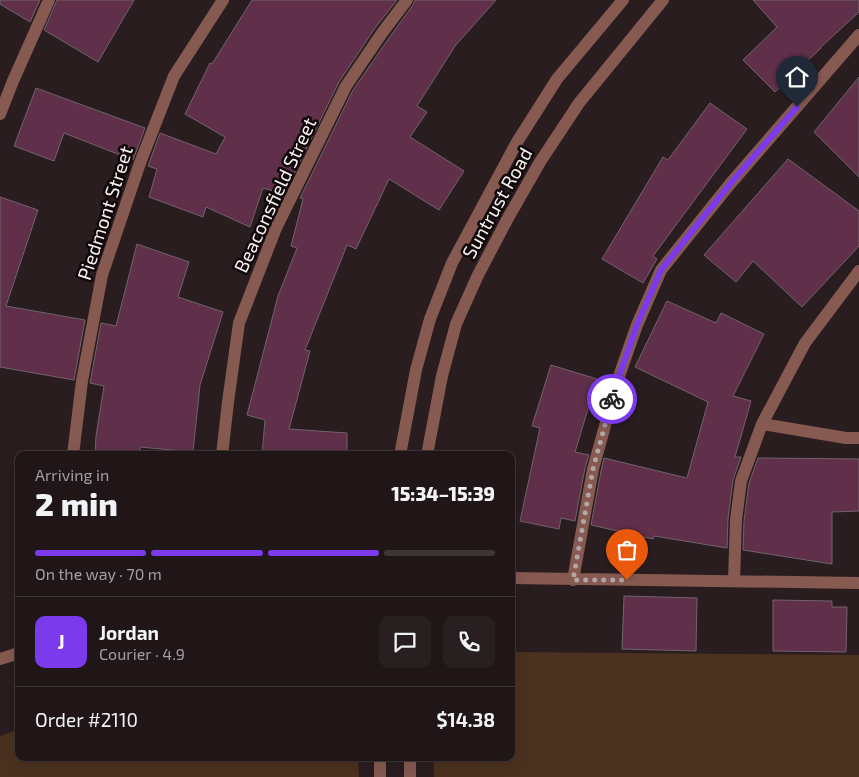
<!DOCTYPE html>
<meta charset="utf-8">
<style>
:root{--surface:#201617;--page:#281f20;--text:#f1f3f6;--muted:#a29fa1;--line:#3d3536;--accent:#7c3aed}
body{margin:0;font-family:"Exo 2",sans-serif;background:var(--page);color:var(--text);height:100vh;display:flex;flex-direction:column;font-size:19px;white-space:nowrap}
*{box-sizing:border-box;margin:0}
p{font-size:16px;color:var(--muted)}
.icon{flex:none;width:28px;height:28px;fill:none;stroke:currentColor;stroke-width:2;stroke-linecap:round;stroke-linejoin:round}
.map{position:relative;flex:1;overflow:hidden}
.side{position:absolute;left:15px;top:451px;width:500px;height:310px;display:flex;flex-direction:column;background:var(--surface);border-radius:10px;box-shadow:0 5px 20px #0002,0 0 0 1px var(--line)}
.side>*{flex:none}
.pin{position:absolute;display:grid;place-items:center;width:42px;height:42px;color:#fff;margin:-51px -21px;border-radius:50% 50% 50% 0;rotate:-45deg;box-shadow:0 0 5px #0007}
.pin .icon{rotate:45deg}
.courier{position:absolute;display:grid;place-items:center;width:50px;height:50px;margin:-25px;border:4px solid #7c3aed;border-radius:50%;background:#fff;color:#222;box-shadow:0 1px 6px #0007}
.summary em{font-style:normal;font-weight:800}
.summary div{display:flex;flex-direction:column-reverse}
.summary{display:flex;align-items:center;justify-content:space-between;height:85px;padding:0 20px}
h1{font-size:32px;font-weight:800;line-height:38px}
.bar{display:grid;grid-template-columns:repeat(4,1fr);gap:8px 5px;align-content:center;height:60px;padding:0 20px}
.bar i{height:6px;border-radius:4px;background:var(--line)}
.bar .current{background:var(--accent)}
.bar p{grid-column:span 4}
.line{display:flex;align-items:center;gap:12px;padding:0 20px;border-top:1px solid var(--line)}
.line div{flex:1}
.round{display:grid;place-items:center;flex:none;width:52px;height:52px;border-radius:10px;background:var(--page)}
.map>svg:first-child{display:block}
.green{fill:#4b311f}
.building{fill:#60304b;stroke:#71636a}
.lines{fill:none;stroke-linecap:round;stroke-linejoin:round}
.minor{stroke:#875a51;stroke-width:12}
.tertiary{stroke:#875a51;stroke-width:12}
.done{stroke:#b1a6a8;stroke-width:5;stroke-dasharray:0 9}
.route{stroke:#7c3aed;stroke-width:6}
.labels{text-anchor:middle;stroke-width:5;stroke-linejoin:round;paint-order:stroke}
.street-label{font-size:19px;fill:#faf0f1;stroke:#0f090a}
</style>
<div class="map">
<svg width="859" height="777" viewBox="0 0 859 777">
<rect width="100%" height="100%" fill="#2a1d1f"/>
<!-- green -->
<path class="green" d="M 511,652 L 859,655 L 859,777 L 434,777 L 433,758 L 511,758 Z
M 19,729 L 19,758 L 358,758 L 359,777 L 0,777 L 0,736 Z"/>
<!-- building -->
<path class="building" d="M 0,0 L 40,0 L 30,22 L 0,4 Z
M 57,0 L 134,0 L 98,62 L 44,30 Z
M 252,0 L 397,0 L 375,28 L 339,82 L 284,194 L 263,188 L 250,227 L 206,207 L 203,217 L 149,197 L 157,169 L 148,166 L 160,133 L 216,154 L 225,137 L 185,114 L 210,63 L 212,64 Z
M 415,0 L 496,0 L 455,46 L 417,106 L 427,112 L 410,137 L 464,171 L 439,210 L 389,179 L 356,249 L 347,245 L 305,350 L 310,351 L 289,429 L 347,433 L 347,455 L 262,455 L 265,420 L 247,415 L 278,296 L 297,248 L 291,246 L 303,199 L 300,198 L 353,90 L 389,38 L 413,5 Z
M 753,0 L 859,0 L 859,12 L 821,47 L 821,48 L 775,92 L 743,60 L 777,27 Z
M 859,77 L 859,177 L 814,132 Z
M 36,88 L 145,128 L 133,160 L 64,133 L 54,161 L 14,146 Z
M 710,103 L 747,129 L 653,256 L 657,259 L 643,283 L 602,259 L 663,157 L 668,160 Z
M 788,159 L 859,211 L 859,246 L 802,307 L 753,261 L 736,282 L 704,255 Z
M 0,197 L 38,210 L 6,306 L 85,320 L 74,380 L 0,367 Z
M 137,244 L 189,262 L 178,297 L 223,312 L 200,385 L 193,452 L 140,447 L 140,455 L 95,455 L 96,436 L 104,386 L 90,383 L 101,323 L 116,326 Z
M 667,301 L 716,323 L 721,313 L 764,334 L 733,396 L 751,401 L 735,457 L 741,457 L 733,480 L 728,519 L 727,548 L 654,536 L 653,539 L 591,525 L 601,471 L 604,458 L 687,478 L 708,402 L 635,367 Z
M 551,365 L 597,379 L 575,452 L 589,455 L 585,468 L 575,521 L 561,518 L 559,529 L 520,521 L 540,428 L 532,426 Z
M 758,458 L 859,459 L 859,511 L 832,512 L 832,564 L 743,550 L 744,521 L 749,483 Z
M 624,596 L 697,598 L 696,651 L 622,649 Z
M 773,600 L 832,601 L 832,607 L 847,607 L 846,652 L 773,651 Z"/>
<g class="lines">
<!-- minor -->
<path class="minor" d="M 0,114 L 13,81 L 49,0
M 762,424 L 846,438 L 859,438
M 73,455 L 82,381 L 102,275 L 140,163 L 174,76 L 223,0
M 222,455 L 228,402 L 239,323 L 276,228 L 346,86 L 382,33 L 407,0
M 511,578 L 859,583
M 573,580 L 593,469 L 618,379 L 637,325 L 661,270 L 730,184 L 859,35
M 734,581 L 736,520 L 741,481 L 762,424 L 805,343 L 859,271
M 0,659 L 19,653"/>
<!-- tertiary -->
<path class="tertiary" d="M 400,455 L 416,370 L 430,319 L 452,263 L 517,142 L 557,79 L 623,0
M 427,455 L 442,376 L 456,324 L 478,275 L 508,218 L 540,162 L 579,103 L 663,0
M 380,777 L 380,758
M 410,777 L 410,758"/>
</g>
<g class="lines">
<!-- done -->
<path class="done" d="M 612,399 L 593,469 L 573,580 L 627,580"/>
<!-- route -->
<path class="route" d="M 612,399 L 618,379 L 637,325 L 661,270 L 730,184 L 797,107"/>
</g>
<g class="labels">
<!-- street labels -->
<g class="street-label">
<text transform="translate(275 195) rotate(-65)" y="7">Beaconsfield Street</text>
<text transform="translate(497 203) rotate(-61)" y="7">Suntrust Road</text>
<text transform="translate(105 213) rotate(-72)" y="7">Piedmont Street</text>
</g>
</g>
</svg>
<div class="pin" style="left:627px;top:580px;background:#ea580c"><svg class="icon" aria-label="bag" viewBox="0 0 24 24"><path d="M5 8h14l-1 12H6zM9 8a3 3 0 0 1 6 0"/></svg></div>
<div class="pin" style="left:797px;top:107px;background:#1f2937"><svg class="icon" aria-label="home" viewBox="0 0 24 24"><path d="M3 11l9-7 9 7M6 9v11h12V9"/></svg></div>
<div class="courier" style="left:612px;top:399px"><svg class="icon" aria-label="bike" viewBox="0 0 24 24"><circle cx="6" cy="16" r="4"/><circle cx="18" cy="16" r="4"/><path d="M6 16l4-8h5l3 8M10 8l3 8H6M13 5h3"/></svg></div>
<section class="side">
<div class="summary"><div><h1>2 min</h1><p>Arriving in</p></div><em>15:34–15:39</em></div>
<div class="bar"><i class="current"></i><i class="current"></i><i class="current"></i><i></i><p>On the way · 70 m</p></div>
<div class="line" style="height:90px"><b class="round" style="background:var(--accent);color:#fff">J</b><div><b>Jordan</b><p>Courier · 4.9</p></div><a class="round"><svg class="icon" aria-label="chat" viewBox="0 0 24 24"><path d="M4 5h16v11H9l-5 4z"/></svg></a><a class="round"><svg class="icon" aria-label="phone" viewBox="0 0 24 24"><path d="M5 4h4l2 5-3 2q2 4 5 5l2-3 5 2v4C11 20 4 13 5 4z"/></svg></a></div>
<div class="line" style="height:65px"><div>Order #2110</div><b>$14.38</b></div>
</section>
</div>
